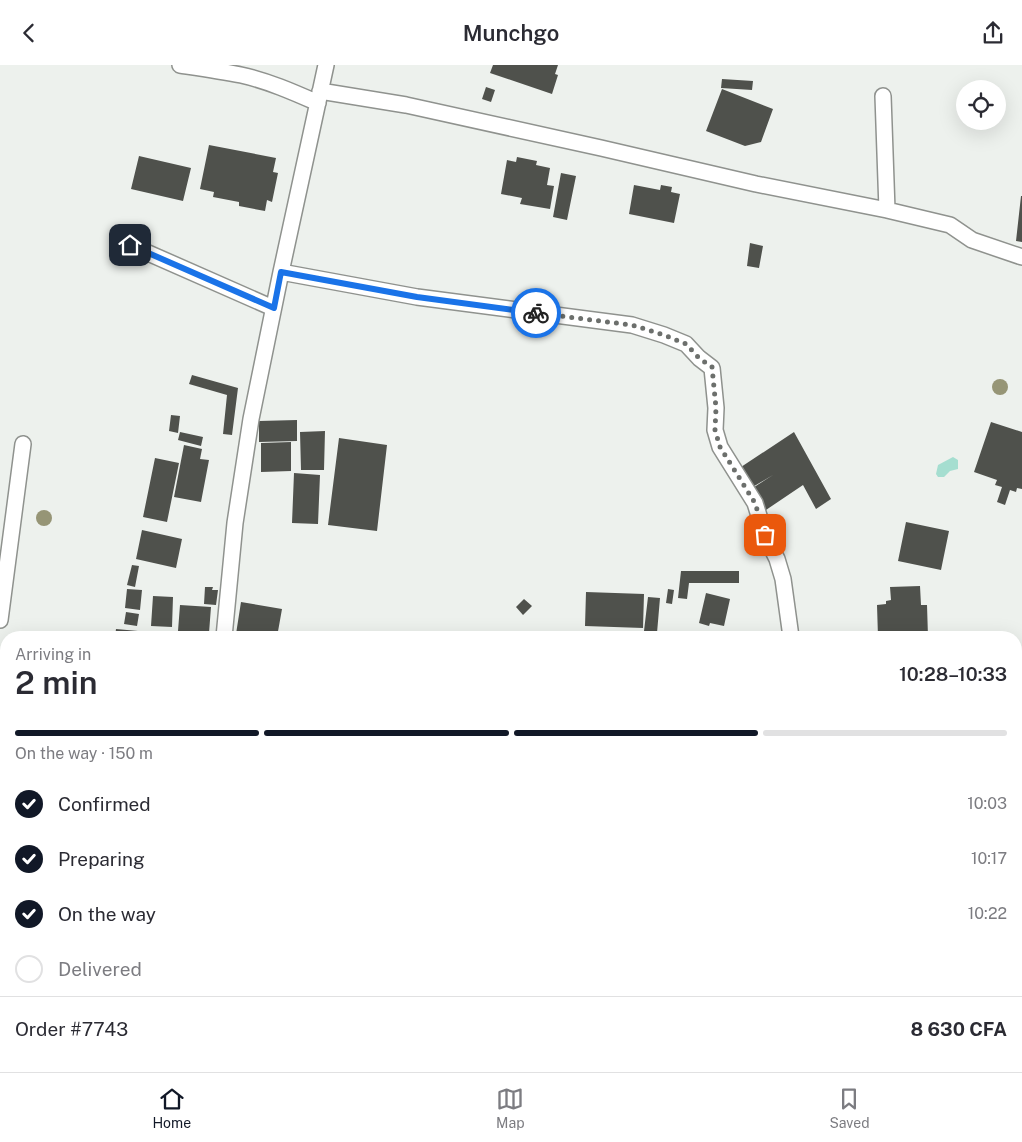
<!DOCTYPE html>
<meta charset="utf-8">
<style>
:root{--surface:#fff;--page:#f2f2f3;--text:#2b2b33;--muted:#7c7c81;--line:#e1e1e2;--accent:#111827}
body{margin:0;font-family:"Public Sans",sans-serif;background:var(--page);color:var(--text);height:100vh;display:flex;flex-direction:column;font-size:19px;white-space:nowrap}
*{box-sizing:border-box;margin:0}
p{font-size:16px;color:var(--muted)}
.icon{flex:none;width:28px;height:28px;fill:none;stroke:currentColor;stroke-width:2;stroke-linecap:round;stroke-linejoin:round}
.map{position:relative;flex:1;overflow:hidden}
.panel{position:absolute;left:0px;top:566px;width:1022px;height:441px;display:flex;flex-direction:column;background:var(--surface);border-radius:20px 20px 0 0;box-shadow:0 5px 20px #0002}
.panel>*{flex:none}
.fabs{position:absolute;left:956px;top:15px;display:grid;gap:10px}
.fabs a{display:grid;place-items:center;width:50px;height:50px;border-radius:50%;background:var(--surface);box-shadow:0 5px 20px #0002;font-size:25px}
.pin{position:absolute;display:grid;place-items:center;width:42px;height:42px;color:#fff;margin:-21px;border-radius:10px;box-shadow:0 2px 8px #0006}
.courier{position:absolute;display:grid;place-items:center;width:50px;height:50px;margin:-25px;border:4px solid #1a73e8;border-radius:50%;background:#fff;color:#222;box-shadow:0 1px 6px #0007}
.head em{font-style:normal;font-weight:600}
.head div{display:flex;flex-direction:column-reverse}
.head{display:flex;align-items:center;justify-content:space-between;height:85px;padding:0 15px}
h1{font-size:32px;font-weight:600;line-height:38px}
.bar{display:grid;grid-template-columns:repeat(4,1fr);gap:8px 5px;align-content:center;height:60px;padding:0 15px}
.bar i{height:6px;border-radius:4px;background:var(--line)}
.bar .selected{background:var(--accent)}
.bar p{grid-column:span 4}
.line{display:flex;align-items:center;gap:12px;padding:0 15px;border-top:1px solid var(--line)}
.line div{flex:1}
ol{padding:0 15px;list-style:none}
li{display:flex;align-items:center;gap:15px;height:55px}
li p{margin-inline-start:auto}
li .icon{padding:5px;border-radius:50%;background:var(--accent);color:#fff;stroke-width:4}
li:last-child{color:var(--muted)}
li i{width:28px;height:28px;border:2px solid var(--line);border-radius:50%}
header{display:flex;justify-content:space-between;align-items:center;height:65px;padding:0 15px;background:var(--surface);font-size:22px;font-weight:600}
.tabs{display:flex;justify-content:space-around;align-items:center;height:70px;border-top:1px solid var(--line);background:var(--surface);font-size:14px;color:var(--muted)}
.tabs a{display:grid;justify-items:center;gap:2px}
.tabs .selected{color:var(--accent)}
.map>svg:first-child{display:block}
.water{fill:#a5ded0}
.building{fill:#4f514c}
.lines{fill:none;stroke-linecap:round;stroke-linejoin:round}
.street-casing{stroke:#8f928e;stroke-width:18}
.secondary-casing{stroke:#8f928e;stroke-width:24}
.street{stroke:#fff;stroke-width:15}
.secondary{stroke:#fff;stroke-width:21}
.tree{fill:#969576}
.done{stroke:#6c6f6c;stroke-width:5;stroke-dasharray:0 9}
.route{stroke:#1a73e8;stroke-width:6}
</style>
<header><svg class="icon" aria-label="back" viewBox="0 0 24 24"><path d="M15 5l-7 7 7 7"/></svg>Munchgo<svg class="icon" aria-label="share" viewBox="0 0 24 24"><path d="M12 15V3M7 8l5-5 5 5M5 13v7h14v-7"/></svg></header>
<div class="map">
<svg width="1022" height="1007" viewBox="0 0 1022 1007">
<rect width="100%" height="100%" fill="#edf1ed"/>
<!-- water -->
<path class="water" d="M 953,392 L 958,395 L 958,404 L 950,406 L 944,412 L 938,412 L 936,409 L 938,400 Z"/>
<!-- building -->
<path class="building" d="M 493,0 L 558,0 L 555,9 L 558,10 L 552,29 L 490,8 Z
M 722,14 L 753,16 L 752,25 L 721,23 Z
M 486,22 L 495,25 L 491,37 L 482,34 Z
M 722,24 L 773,44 L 761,77 L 745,81 L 706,66 Z
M 209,80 L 276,93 L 273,107 L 278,108 L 272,137 L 267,135 L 265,146 L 239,141 L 239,137 L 213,132 L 214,127 L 200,124 Z
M 139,91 L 191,103 L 183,136 L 131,124 Z
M 517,92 L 537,96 L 536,100 L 550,103 L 547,120 L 554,121 L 550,144 L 520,139 L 522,133 L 501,129 L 507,95 L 516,97 Z
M 561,108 L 576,111 L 567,155 L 553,152 Z
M 634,120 L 660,125 L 661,120 L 672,122 L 671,127 L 680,129 L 674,158 L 629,149 Z
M 1021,131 L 1022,131 L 1022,177 L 1016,176 Z
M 750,178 L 763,181 L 759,203 L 747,201 Z
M 192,310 L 238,323 L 232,370 L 223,369 L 227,330 L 189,319 Z
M 171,350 L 180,351 L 178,368 L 169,366 Z
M 297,355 L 297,376 L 259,377 L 259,356 Z
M 991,357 L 1022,367 L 1022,424 L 1017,423 L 1016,427 L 1010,425 L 1005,440 L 997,437 L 1002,422 L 995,420 L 997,415 L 974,407 Z
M 325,366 L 324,405 L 301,405 L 300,367 Z
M 180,367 L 203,372 L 201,381 L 178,375 Z
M 794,367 L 831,434 L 816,444 L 803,420 L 760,449 L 748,426 L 773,410 L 751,423 L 738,404 Z
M 339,373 L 387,380 L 377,466 L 328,460 Z
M 291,377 L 291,406 L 261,407 L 261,378 Z
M 184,380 L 202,384 L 200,394 L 209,395 L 201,437 L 174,432 Z
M 155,393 L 179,398 L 167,457 L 143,452 Z
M 294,408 L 320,410 L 318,459 L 292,458 Z
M 906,457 L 949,466 L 941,505 L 898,496 Z
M 142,465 L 182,474 L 176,503 L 136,494 Z
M 132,500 L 139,501 L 135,522 L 127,520 Z
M 681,506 L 739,506 L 739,518 L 689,518 L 687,534 L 678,533 Z
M 920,521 L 921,540 L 927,540 L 928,572 L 878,572 L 877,540 L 886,539 L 886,536 L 891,535 L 890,522 Z
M 205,522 L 213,522 L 212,525 L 218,525 L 216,540 L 204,539 Z
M 127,524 L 142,525 L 140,545 L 125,543 Z
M 668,524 L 674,525 L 672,539 L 666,538 Z
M 586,527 L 644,529 L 643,563 L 585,561 Z
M 706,528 L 730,534 L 724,561 L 710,558 L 709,561 L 699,558 Z
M 153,531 L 173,532 L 172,562 L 151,561 Z
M 648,532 L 660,533 L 657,568 L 644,566 Z
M 524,534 L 532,541 L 523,550 L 516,542 Z
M 241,537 L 282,544 L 277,572 L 258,572 L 236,569 Z
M 180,540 L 211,542 L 209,568 L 178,566 Z
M 126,547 L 139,549 L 137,561 L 124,559 Z
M 116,564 L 149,567 L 148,572 L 115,572 Z
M 511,568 L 537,571 L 537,572 L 511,572 Z
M 158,570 L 171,571 L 171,572 L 157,572 Z
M 0,711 L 6,711 L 6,774 L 0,774 Z
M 184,1001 L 190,1001 L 212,1007 L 182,1007 Z
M 275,1001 L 284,1001 L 283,1006 L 274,1005 Z
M 293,1001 L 310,1001 L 320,1004 L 319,1007 L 292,1007 Z
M 420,1001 L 446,1001 L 444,1004 L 420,1003 Z
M 542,1001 L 614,1001 L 612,1007 L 540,1007 Z"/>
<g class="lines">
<defs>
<path id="street" d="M 180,0 C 200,3 221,6 241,10 C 268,16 293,27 318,38
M 320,26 L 406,40 L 601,83 L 756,119 L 887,145 L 883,31
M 887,145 L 950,160 L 972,175 L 1022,192
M 130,180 L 273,243
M 281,207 L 417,232 L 632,260 L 664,270 L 686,279 L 699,293 L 712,303 L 716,343 L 715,365 L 720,382 L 755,438 L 765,470 L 777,494 L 783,514 L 791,572
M 0,555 L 23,379
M 224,572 L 235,458 L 251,354 L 281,207 L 326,0
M 0,973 L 6,938
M 479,1007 L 480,1001
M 890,1007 L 890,1001"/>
<path id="secondary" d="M 1016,646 L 1022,647
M 0,649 L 6,649
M 1016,667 L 1022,667
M 0,669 L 6,669"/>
</defs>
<!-- street casing -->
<use href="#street" class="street-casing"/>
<!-- secondary casing -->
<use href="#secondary" class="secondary-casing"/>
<!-- street -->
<use href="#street" class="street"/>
<!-- secondary -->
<use href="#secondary" class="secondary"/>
</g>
<!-- trees -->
<g class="tree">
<circle cx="1000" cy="322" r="8"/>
<circle cx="44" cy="453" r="8"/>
</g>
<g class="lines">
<!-- done -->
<path class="done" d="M 536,248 L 632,260 L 664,270 L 686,279 L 699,293 L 712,302 L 716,343 L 715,365 L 720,382 L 755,438 L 765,470"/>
<!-- route -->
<path class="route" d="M 130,180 L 274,243 L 281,207 L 417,232 L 536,248"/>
</g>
</svg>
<div class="fabs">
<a><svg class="icon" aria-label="locate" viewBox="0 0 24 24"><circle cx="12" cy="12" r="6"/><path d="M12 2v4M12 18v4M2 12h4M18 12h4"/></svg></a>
</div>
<div class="pin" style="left:765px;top:470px;background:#ea580c"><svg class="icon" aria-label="bag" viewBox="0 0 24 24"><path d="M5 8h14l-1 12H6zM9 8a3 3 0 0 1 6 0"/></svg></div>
<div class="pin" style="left:130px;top:180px;background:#1f2937"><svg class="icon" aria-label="home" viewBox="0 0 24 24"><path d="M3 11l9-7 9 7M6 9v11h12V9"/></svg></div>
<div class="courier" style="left:536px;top:248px"><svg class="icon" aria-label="bike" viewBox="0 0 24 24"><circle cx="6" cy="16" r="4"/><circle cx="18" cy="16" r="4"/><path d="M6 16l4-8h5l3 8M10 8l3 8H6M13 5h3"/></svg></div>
<section class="panel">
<div class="head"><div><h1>2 min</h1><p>Arriving in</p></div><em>10:28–10:33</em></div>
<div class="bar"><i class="selected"></i><i class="selected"></i><i class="selected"></i><i></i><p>On the way · 150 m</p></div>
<ol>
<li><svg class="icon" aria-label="check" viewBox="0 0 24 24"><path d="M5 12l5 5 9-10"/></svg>Confirmed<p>10:03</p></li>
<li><svg class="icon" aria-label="check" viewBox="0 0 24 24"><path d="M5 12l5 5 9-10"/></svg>Preparing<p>10:17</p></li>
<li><svg class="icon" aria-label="check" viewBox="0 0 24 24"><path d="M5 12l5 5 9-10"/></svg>On the way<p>10:22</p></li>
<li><i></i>Delivered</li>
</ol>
<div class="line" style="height:65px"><div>Order #7743</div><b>8 630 CFA</b></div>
</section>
</div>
<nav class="tabs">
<a class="selected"><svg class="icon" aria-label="home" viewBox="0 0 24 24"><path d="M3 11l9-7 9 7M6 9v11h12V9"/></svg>Home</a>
<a><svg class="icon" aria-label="map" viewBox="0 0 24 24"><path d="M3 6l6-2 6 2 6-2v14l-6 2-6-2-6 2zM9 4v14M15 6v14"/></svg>Map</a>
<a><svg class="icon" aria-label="saved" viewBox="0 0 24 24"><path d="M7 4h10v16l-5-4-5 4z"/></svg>Saved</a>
</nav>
